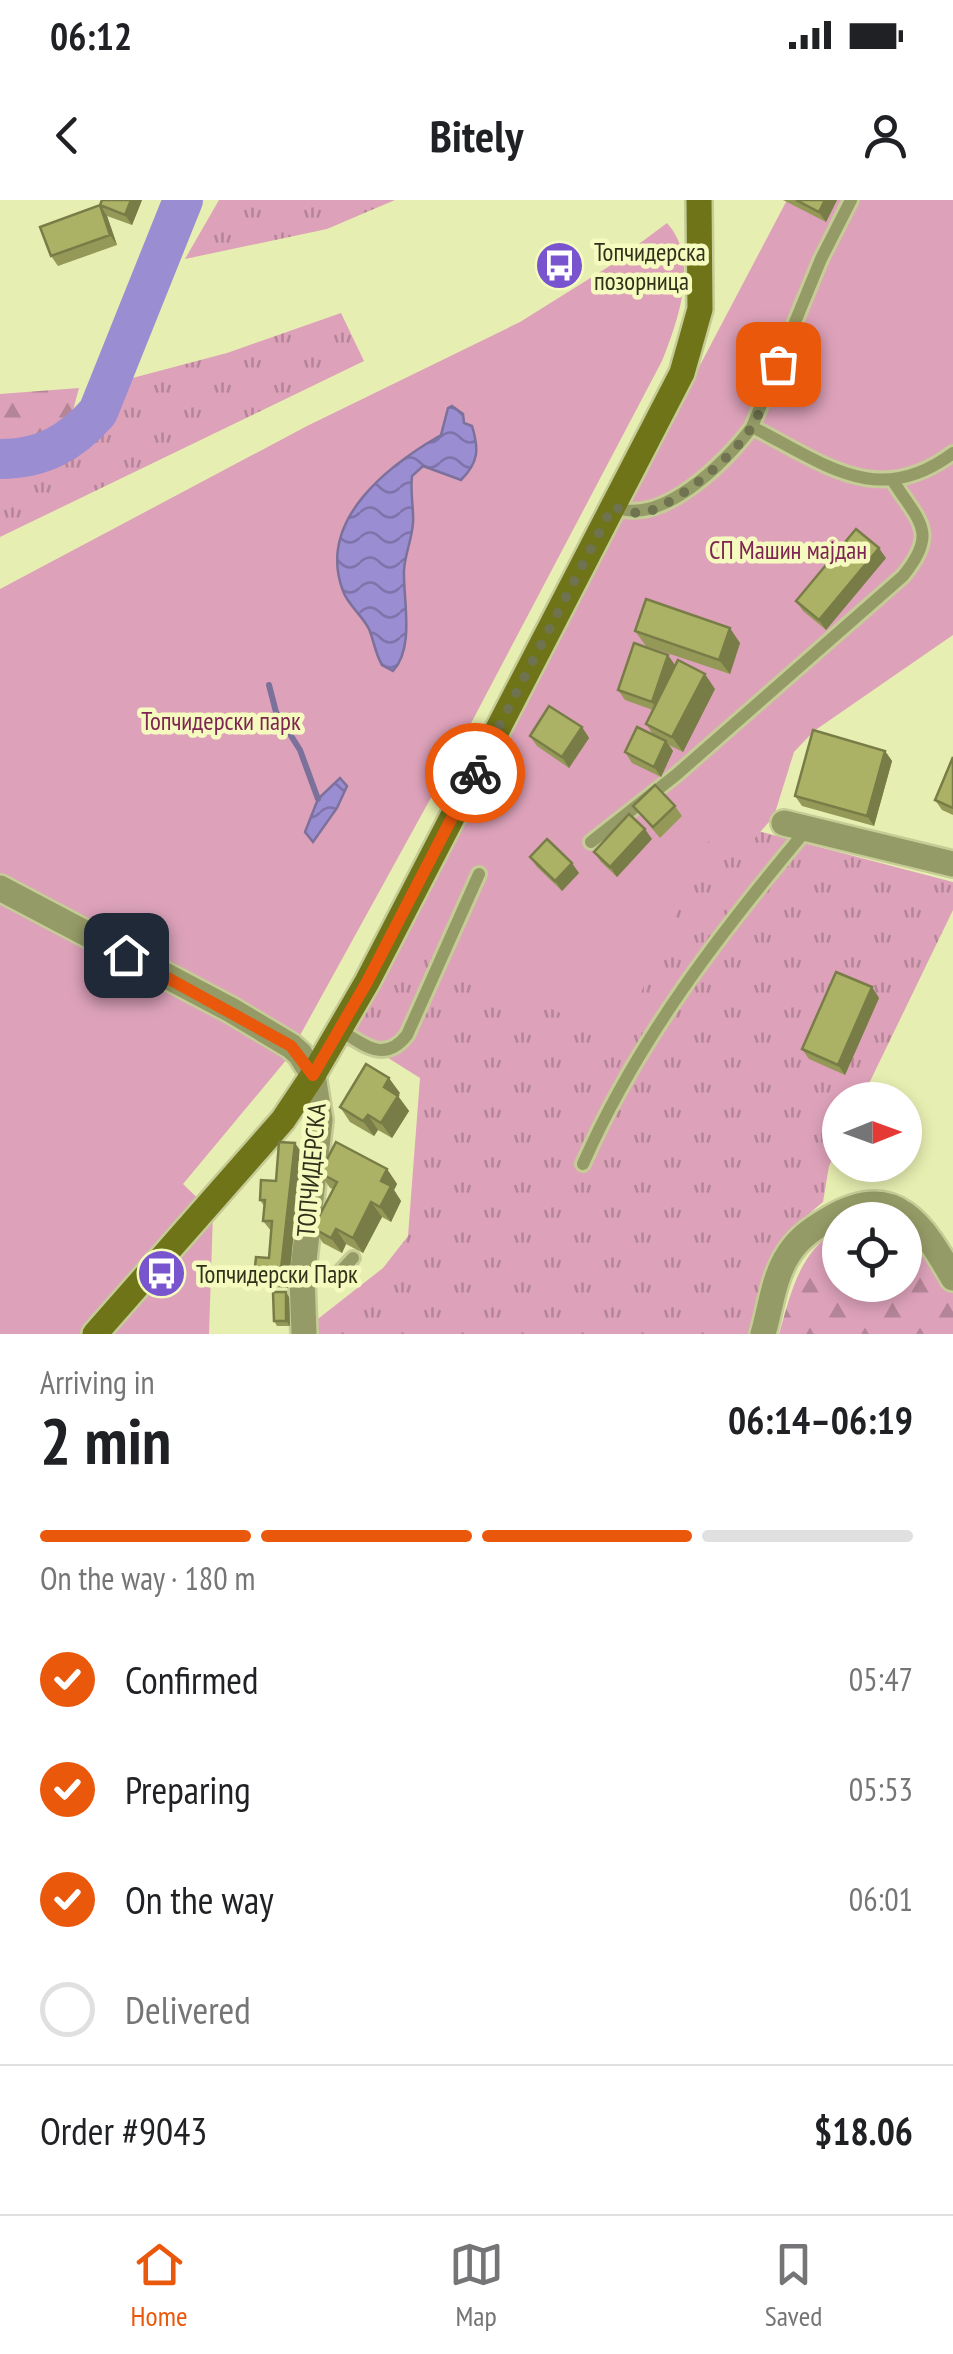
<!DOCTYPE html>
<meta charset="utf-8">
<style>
:root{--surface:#fff;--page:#f2f2f2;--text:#202124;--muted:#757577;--line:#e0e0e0;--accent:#ea580c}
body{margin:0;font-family:"PT Sans Narrow",sans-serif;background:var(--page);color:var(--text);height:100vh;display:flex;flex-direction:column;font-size:38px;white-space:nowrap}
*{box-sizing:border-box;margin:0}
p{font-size:32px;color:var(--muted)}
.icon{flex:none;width:55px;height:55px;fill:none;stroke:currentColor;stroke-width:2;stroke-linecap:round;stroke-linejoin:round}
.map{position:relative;height:1134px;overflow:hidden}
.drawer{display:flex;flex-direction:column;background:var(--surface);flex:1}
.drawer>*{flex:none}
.needle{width:65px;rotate:89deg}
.buttons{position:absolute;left:822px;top:882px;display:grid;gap:20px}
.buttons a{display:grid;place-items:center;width:100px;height:100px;border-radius:50%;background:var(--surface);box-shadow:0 5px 15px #0003;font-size:50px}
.pin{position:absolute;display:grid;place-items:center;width:85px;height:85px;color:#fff;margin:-42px;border-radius:20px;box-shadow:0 5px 15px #0006}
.courier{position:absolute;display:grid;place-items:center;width:100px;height:100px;margin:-50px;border:8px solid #ea580c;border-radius:50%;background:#fff;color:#222;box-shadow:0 2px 12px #0007}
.summary em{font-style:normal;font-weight:700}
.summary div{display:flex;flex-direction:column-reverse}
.summary{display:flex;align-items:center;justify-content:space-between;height:170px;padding:0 40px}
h1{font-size:65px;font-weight:700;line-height:75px}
.bar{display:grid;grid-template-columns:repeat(4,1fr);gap:15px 10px;align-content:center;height:120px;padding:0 40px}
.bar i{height:12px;border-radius:8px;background:var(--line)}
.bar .active{background:var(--accent)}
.bar p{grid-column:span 4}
.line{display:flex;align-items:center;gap:25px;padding:0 40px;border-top:2px solid var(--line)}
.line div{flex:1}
ol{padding:0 40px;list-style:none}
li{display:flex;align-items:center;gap:30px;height:110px}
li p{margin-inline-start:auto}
li .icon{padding:10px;border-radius:50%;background:var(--accent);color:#fff;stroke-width:4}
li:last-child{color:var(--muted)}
li i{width:55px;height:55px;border:5px solid var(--line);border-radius:50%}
.status{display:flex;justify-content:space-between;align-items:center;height:70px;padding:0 50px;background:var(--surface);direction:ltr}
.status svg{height:28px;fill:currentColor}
header{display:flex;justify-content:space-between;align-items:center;height:130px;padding:0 40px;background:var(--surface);font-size:45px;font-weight:700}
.dock{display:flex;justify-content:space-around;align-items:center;height:140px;border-top:2px solid var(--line);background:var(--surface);font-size:28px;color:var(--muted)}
.dock a{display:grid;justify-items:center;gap:5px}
.dock .active{color:var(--accent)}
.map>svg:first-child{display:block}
.grass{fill:url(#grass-tufts)}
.forest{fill:url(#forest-firs)}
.green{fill:#dda2ba}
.water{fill:url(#water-waves);stroke:#7b719b;stroke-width:2.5}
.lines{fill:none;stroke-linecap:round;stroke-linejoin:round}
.stream{stroke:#7b719b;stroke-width:6}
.river{stroke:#9b8dd2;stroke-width:40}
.service-casing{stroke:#c6cc96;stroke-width:18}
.minor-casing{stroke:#c6cc96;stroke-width:30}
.tertiary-casing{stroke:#c6cc96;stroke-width:30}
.secondary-casing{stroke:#c6cc96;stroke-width:30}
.service{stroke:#959b66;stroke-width:12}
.minor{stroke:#959b66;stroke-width:25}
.tertiary{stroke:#959b66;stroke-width:25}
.secondary{stroke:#6f7419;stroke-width:25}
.wall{fill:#949957}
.shaded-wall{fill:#787d47}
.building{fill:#acb265;stroke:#787d47;stroke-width:2.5}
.done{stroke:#6f734f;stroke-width:10;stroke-dasharray:0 18}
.route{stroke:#ea580c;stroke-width:12}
.labels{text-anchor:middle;stroke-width:9;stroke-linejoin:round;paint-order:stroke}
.poi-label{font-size:25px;fill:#2f311a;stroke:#f5fbbe;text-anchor:start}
.park-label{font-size:25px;fill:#7f2553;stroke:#f5fbbe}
.street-label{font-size:25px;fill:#2f311a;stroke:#f5fbbe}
</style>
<div class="status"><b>06:12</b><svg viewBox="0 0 49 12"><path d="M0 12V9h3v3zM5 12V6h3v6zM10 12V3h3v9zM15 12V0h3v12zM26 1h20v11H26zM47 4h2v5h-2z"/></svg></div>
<header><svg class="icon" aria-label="back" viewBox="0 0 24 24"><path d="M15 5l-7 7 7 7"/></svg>Bitely<svg class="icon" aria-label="person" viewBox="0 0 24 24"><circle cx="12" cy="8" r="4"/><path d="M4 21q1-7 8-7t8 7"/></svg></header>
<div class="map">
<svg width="953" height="1134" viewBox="0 0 953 1134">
<defs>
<pattern id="grass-tufts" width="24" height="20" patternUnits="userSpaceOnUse" patternTransform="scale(2.5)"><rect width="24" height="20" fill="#dda2ba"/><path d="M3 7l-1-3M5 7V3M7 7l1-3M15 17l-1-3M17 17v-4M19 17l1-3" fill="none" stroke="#b48596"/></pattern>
<pattern id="forest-firs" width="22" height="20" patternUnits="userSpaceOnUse" patternTransform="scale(2.5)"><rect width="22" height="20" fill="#dda2ba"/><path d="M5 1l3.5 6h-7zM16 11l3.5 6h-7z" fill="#b48596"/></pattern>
<pattern id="water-waves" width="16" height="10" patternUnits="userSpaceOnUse" patternTransform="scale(2.5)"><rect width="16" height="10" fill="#9b8dd2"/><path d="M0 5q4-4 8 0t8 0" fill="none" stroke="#7f74aa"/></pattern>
</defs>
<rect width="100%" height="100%" fill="#e7eeb1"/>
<!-- grass -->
<path class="grass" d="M 219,0 L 395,0 L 327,29 L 185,59 Z
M 341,113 L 364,161 L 0,337 L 0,269 C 36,270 70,257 95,231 C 107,219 114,196 121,181 L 227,153 Z
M 484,589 L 709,618 L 953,682 L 953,710 L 861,900 L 840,900 L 840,943 L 829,966 L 823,1002 C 771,1043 770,1074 752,1134 L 317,1134 L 314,1122 L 383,1068 L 408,1036 L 420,878 L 385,856 L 343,845 Z"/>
<!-- forest -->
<path class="forest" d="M 79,188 L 67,233 L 21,248 L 0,248 L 0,194 Z
M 905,1026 L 934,1058 L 953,1092 L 953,1134 L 779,1134 C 791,1093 799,1051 840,1028 L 840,1085 L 905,1085 Z"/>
<!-- green -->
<path class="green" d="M 787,0 L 953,0 L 953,435 L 814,531 L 794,552 L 774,616 L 755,638 L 714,636 L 697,654 L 700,656 L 691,687 L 665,736 L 621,840 L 403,743 L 424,689 Z
M 667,23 C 700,59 678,121 662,161 L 449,565 L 287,859 L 183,984 L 213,1013 L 209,1134 L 0,1134 L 0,389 L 307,226 L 520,122 L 608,67 Z"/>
<!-- water -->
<path class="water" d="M 452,206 L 463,214 L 464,223 L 472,226 C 479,249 479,262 461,280 L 423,266 L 412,276 C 410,293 414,310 413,323 C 412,339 405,354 404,370 C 403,400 415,447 393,471 L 382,465 C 375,453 374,441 369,429 C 362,415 348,405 343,391 C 316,320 389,265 441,235 L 448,208 Z
M 340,578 L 347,586 L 337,608 L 313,642 L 305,632 L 318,599 Z"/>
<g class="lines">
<!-- stream -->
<path class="stream" d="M 269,485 L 276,512 L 300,550 L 318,599"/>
<!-- river -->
<path class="river" d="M 0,259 C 42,259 71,243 98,212 L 183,0"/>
<defs>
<path id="service" d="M 752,227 C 824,263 877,310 953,253
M 613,306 C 659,329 726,262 752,227 L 821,59 L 851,0
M 591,642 L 676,575 L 903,376 C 939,332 919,322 893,281
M 340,830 C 365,846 385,863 407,835 L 479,674
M 583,964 C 638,839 720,733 807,629
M 302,1078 L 338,1074 L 353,1058"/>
<path id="minor" d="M 784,623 L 953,664
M 0,688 L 231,810 L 291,846 L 300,854 L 313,875 L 320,920 L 302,1078 L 304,1134"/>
<path id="tertiary" d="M 763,1134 C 770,1110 773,1082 785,1060 C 796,1040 810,1030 829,1019 C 896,979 923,1026 953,1078"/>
<path id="secondary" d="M 95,1134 L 283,920 L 313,875 L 367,782 L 682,173 L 700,109 L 699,0"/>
</defs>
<!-- service casing -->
<use href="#service" class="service-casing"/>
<!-- minor casing -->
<use href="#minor" class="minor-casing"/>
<!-- tertiary casing -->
<use href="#tertiary" class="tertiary-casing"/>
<!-- secondary casing -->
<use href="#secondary" class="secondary-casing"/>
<!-- service -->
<use href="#service" class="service"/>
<!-- minor -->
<use href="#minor" class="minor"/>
<!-- tertiary -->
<use href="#tertiary" class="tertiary"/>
<!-- secondary -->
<use href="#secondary" class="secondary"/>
</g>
<!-- wall -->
<path class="wall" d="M 142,0 L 132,25 L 107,16 L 117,45 L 58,66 L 51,56 L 100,5 Z
M 783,0 L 837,0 L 826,22 Z
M 886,358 L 826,430 L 803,411 L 796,401 Z
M 635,431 L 740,443 L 730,474 L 646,446 Z
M 675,465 L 673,472 L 715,489 L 683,552 L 669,545 L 673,551 L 661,577 L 632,563 L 625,552 L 654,536 L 646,524 L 653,510 L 625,500 L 618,490 Z
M 582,527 L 589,538 L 569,568 L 537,546 L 530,536 Z
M 885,551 L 892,561 L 874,626 L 802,606 L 795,596 Z
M 953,557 L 953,615 L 942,610 L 935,600 Z
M 633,606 L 675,606 L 682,616 L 660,638 Z
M 652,639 L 617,677 L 601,662 L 594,652 Z
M 530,657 L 579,673 L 562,691 L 537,667 Z
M 872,787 L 879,798 L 845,875 L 809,859 L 802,849 Z
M 400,893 L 398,896 L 409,911 L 392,938 L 378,930 L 374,936 L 350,922 L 340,907 Z
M 302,953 L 288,1088 L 261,1086 L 254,1076 L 269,1058 L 271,1031 L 263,1021 L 264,1006 L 260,1000 Z
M 387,969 L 397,984 L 394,990 L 401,1001 L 391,1022 L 382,1017 L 363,1053 L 346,1044 L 342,1053 L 323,1043 L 313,1028 L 333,989 L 330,988 L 320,973 Z
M 289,1097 L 290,1126 L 277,1126 L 274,1121 Z"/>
<!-- shaded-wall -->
<path class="shaded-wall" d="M 131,0 L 142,0 L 132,25 L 125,15 Z
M 825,0 L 837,0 L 826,22 L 819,12 Z
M 100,5 L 107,16 L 117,45 L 110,35 Z
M 879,348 L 886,358 L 826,430 L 819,420 Z
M 730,428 L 740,443 L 730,474 L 719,460 Z
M 668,455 L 675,465 L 659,512 L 652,502 Z
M 705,474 L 715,489 L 683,552 L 672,537 Z
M 582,527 L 589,538 L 569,568 L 562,557 Z
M 666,541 L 673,551 L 661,577 L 654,567 Z
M 885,551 L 892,561 L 874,626 L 867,616 Z
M 645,629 L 652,639 L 617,677 L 610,667 Z
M 572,663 L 579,673 L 562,691 L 555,681 Z
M 872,787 L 879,798 L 845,875 L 838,865 Z
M 389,878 L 400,893 L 398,896 L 409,911 L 392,938 L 381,923 L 384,887 Z
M 368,915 L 378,930 L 374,936 L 363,921 Z
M 295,943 L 302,953 L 288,1088 L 280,1078 Z
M 387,969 L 397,984 L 394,990 L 401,1001 L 391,1022 L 380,1007 L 381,981 Z
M 371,1002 L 382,1017 L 363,1053 L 353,1038 Z
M 336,1029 L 346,1044 L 342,1053 L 331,1038 Z
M 286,1092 L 289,1097 L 290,1126 L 286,1121 Z"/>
<!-- building -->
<path class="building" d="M 102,0 L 131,0 L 125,15 L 100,5 Z
M 796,0 L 825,0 L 819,12 Z
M 100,5 L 110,35 L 51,56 L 40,27 Z
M 856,329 L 879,348 L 819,420 L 796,401 Z
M 646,399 L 730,428 L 719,460 L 635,431 Z
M 634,443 L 668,455 L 652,502 L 618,490 Z
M 678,460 L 705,474 L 672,537 L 646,524 Z
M 549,506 L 582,527 L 562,557 L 530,536 Z
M 637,527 L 666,541 L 654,567 L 625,552 Z
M 813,530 L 885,551 L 867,616 L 795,596 Z
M 953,557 L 953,608 L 935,600 Z
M 655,585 L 675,606 L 653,627 L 633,606 Z
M 629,614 L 645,629 L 610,667 L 594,652 Z
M 547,639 L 572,663 L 555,681 L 530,657 Z
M 836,772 L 872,787 L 838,865 L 802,849 Z
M 366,864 L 389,878 L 384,887 L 398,896 L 381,923 L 368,915 L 363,921 L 340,907 Z
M 279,942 L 295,943 L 280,1078 L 254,1076 L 256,1057 L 269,1058 L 272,1021 L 263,1021 L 265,1000 L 260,1000 L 261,980 L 276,981 Z
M 336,942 L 387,969 L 381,981 L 391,986 L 380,1007 L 371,1002 L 353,1038 L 336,1029 L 331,1038 L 313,1028 L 337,982 L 320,973 Z
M 273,1092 L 286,1092 L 286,1121 L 274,1121 Z"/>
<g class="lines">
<!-- done -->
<path class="done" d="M 475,573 L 613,306 C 624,312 637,315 650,311 C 681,300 734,256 751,228 C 763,209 769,185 778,164"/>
<!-- route -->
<path class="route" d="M 126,755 L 291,846 L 313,875 L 367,782 L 475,573"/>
</g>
<!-- icons -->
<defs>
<symbol id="bus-disc" viewBox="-11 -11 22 22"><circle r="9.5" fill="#7855cf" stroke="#f5fbbe"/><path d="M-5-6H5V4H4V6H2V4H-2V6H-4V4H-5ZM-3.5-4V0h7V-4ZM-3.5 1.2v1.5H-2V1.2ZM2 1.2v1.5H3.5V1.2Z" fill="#fff"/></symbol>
</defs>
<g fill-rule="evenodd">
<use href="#bus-disc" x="532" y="38" width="55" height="55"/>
<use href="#bus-disc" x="134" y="1046" width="55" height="55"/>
</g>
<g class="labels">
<!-- poi labels -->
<g class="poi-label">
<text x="594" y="61">Топчидерска<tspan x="594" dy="29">позорница</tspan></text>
<text x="196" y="1083">Топчидерски Парк</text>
</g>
<!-- park labels -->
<g class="park-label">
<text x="788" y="359">СП Машин мајдан</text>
<text x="221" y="530">Топчидерски парк</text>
</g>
<!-- street labels -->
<g class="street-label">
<text transform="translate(311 970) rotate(-85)" y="9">ТОПЧИДЕРСКА</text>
</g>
</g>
</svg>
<div class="buttons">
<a><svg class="needle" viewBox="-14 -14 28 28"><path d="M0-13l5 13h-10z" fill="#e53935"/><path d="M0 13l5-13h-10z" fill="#757577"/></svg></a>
<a><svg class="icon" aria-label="locate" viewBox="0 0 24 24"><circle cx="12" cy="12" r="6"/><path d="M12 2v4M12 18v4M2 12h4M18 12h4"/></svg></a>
</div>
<div class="pin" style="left:778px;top:164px;background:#ea580c"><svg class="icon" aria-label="bag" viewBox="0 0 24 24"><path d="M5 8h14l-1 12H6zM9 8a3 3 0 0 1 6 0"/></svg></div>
<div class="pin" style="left:126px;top:755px;background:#1f2937"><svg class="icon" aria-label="home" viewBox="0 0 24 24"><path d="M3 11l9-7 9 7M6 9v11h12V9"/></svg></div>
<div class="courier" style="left:475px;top:573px"><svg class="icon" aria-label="bike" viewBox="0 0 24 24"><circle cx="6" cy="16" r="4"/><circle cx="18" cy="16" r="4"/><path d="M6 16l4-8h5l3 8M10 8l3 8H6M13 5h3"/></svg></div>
</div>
<section class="drawer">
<div class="summary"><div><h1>2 min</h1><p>Arriving in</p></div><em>06:14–06:19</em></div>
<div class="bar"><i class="active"></i><i class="active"></i><i class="active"></i><i></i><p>On the way · 180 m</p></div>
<ol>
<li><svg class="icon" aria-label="check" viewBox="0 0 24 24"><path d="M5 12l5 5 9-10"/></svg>Confirmed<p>05:47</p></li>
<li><svg class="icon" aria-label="check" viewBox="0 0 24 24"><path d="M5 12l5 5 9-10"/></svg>Preparing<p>05:53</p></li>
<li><svg class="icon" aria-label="check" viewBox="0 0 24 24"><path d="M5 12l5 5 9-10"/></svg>On the way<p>06:01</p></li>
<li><i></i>Delivered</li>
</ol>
<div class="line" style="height:130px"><div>Order #9043</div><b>$18.06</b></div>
</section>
<nav class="dock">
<a class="active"><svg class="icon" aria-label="home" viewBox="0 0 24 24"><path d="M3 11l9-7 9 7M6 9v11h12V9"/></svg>Home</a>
<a><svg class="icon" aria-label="map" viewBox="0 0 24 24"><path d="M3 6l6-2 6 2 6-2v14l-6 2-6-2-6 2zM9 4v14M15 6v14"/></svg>Map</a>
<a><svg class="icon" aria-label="saved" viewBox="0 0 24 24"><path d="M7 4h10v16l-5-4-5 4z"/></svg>Saved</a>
</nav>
